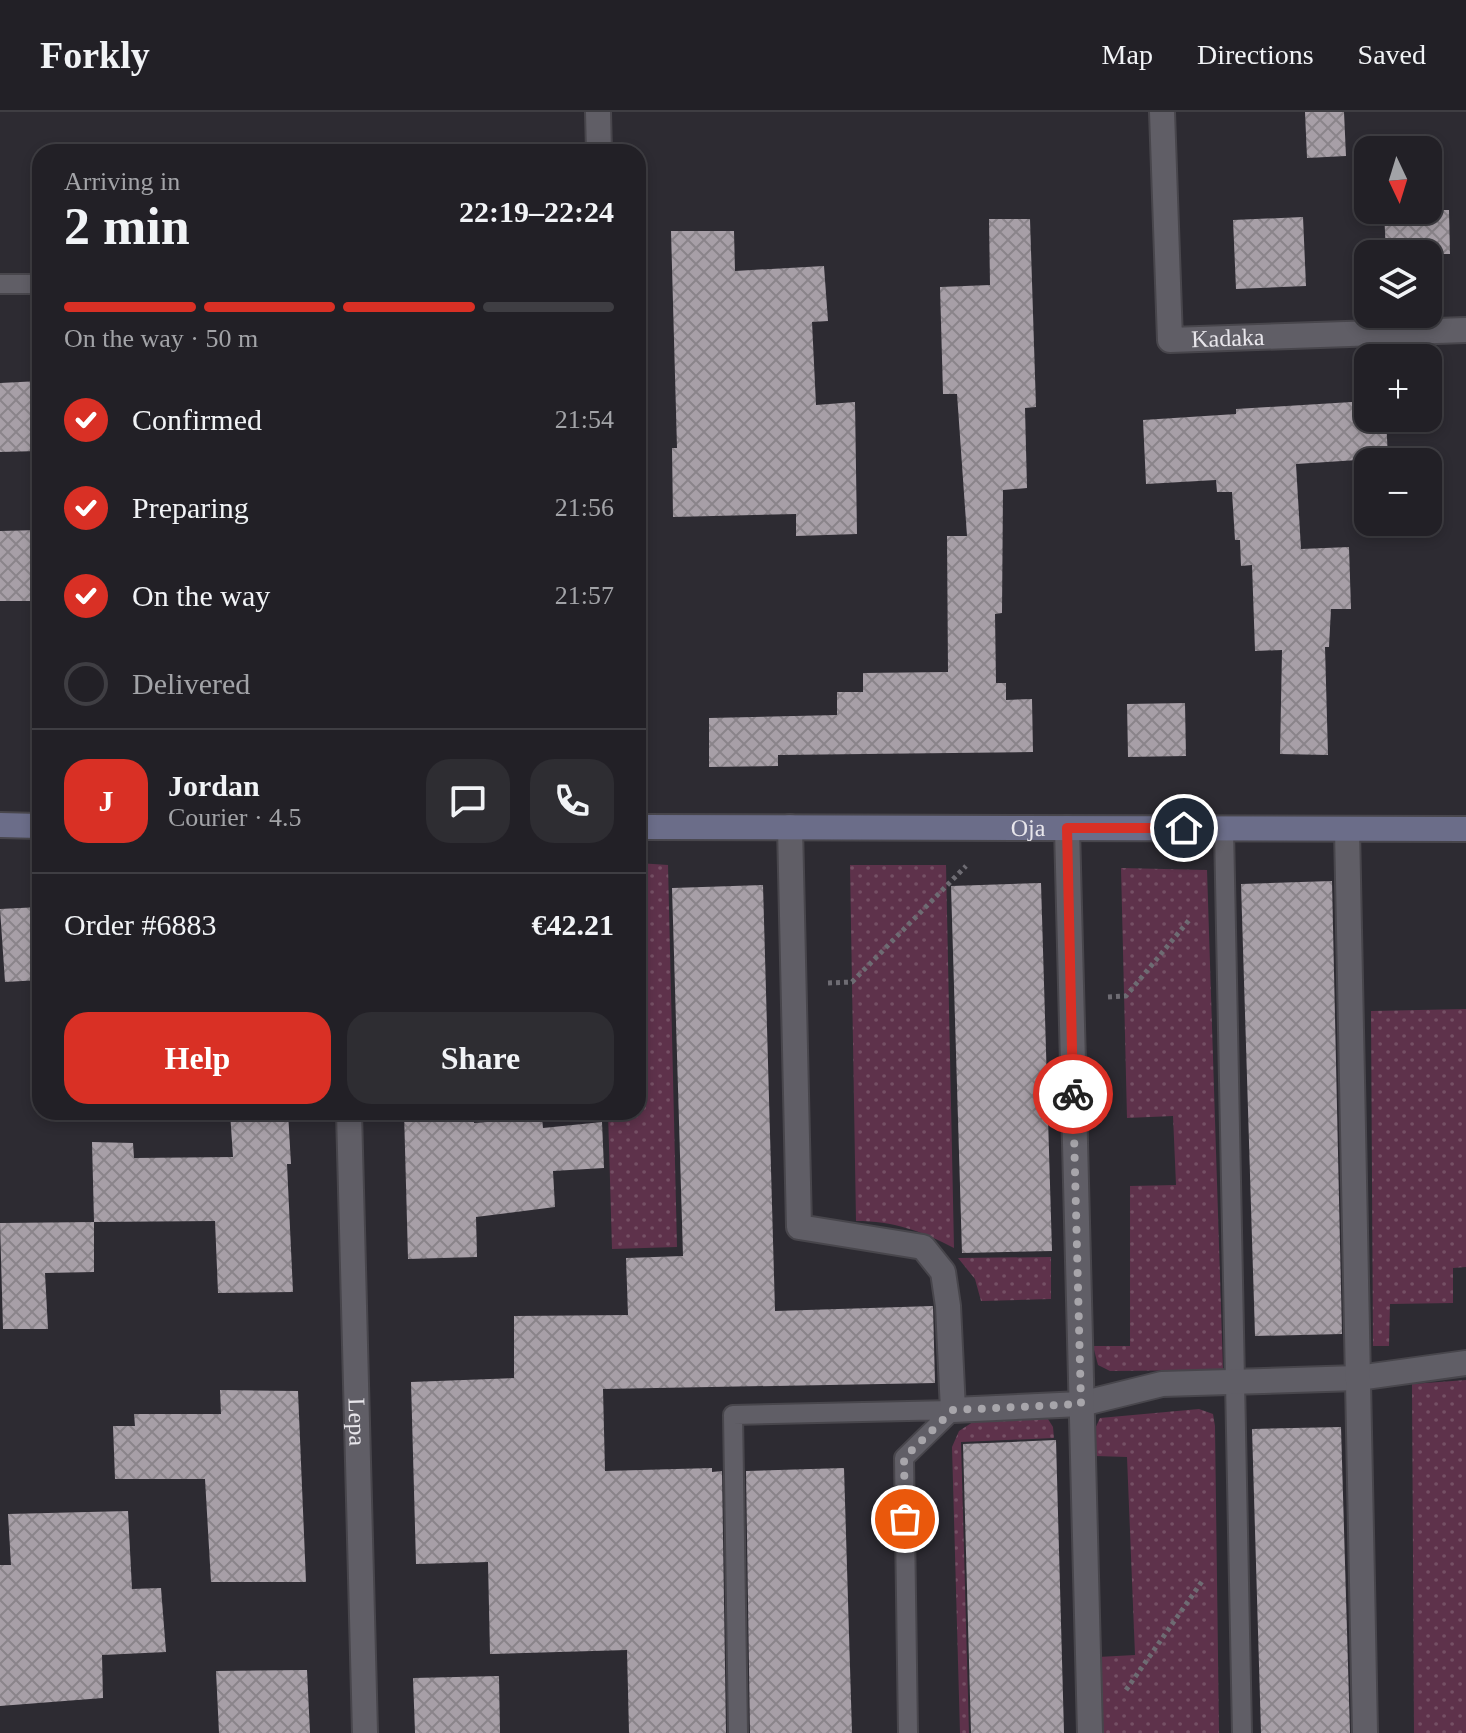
<!DOCTYPE html>
<meta charset="utf-8">
<style>
:root{--surface:#222026;--page:#2e2d32;--text:#f1f3f6;--muted:#a2a3a7;--line:#3f3e43;--accent:#d93025}
body{margin:0;font-family:Georgia,serif;background:var(--page);color:var(--text);height:100vh;display:flex;flex-direction:column;font-size:30px;white-space:nowrap}
*{box-sizing:border-box;margin:0}
p{font-size:26px;color:var(--muted)}
.icon{flex:none;width:44px;height:44px;fill:none;stroke:currentColor;stroke-width:2;stroke-linecap:round;stroke-linejoin:round}
.map{position:relative;flex:1;overflow:hidden}
.sheet{position:absolute;left:32px;top:32px;width:614px;height:976px;display:flex;flex-direction:column;background:var(--surface);border-radius:24px;box-shadow:0 4px 12px #0003,0 0 0 2px var(--line)}
.sheet>*{flex:none}
.needle{width:52px;rotate:176deg}
.tools{position:absolute;left:1354px;top:24px;display:grid;gap:16px}
.tools a{display:grid;place-items:center;width:88px;height:88px;border-radius:16px;background:var(--surface);box-shadow:0 4px 12px #0003,0 0 0 2px var(--line);font-size:40px}
.pin{position:absolute;display:grid;place-items:center;width:68px;height:68px;color:#fff;margin:-34px;border:4px solid #fff;border-radius:50%;box-shadow:0 2px 8px #0007}
.courier{position:absolute;display:grid;place-items:center;width:80px;height:80px;margin:-40px;border:6px solid #d93025;border-radius:50%;background:#fff;color:#222;box-shadow:0 2px 10px #0007}
.summary em{font-style:normal;font-weight:800}
.summary div{display:flex;flex-direction:column-reverse}
.summary{display:flex;align-items:center;justify-content:space-between;height:136px;padding:0 32px}
h1{font-size:52px;font-weight:800;line-height:60px}
.bar{display:grid;grid-template-columns:repeat(4,1fr);gap:12px 8px;align-content:center;height:96px;padding:0 32px}
.bar i{height:10px;border-radius:6px;background:var(--line)}
.bar .selected{background:var(--accent)}
.bar p{grid-column:span 4}
.line{display:flex;align-items:center;gap:20px;padding:0 32px;border-top:2px solid var(--line)}
.line div{flex:1}
.round{display:grid;place-items:center;flex:none;width:84px;height:84px;border-radius:24px;background:var(--page)}
ol{padding:0 32px;list-style:none}
li{display:flex;align-items:center;gap:24px;height:88px}
li p{margin-inline-start:auto}
li .icon{padding:8px;border-radius:50%;background:var(--accent);color:#fff;stroke-width:4}
li:last-child{color:var(--muted)}
li i{width:44px;height:44px;border:4px solid var(--line);border-radius:50%}
.primary-button{display:flex;gap:16px;margin-top:auto;padding:16px 32px}
.primary-button a{flex:1;height:92px;border-radius:24px;background:var(--accent);color:#fff;font-size:32px;font-weight:800;line-height:92px;text-align:center}
.primary-button a+a{background:var(--page);color:var(--text)}
header{display:flex;align-items:center;gap:48px;box-sizing:border-box;height:112px;padding:0 40px;background:var(--surface);border-bottom:2px solid var(--line)}
header strong{font-size:38px}
nav{display:flex;gap:44px;margin-inline-start:auto;font-size:28px}
.map>svg:first-child{display:block}
.grass{fill:url(#grass-dots)}
.building{fill:url(#building-cross-hatch)}
.lines{fill:none;stroke-linecap:round;stroke-linejoin:round}
.lane-casing{stroke:#48464c;stroke-width:22}
.street-casing{stroke:#48464c;stroke-width:28}
.secondary-casing{stroke:#48464c;stroke-width:28}
.path{stroke:#6e6c73;stroke-width:5;stroke-dasharray:4 4;stroke-linecap:butt}
.lane{stroke:#605e66;stroke-width:18}
.street{stroke:#605e66;stroke-width:24}
.secondary{stroke:#6b6d89;stroke-width:24}
.done{stroke:#a7a5aa;stroke-width:8;stroke-dasharray:0 14.4}
.route{stroke:#d93025;stroke-width:10}
.labels{text-anchor:middle;stroke-width:8;stroke-linejoin:round;paint-order:stroke}
.street-label{font-size:24px;fill:#e8e6eb;stroke:#232128}
</style>
<header>
<strong>Forkly</strong>
<nav><a>Map</a><a>Directions</a><a>Saved</a></nav>
</header>
<div class="map">
<svg width="1466" height="1621" viewBox="0 0 1466 1621">
<defs>
<pattern id="grass-dots" width="8" height="8" patternUnits="userSpaceOnUse" patternTransform="scale(2)"><rect width="8" height="8" fill="#5e324b"/><path d="M2 2h.1M6 6h.1" fill="none" stroke="#755065" stroke-width="1.8" stroke-linecap="round"/></pattern>
<pattern id="building-cross-hatch" width="8" height="8" patternUnits="userSpaceOnUse" patternTransform="scale(2)"><rect width="8" height="8" fill="#a79fa7"/><path d="M0 0l8 8M0 8l8-8" fill="none" stroke="#8a848a"/></pattern>
</defs>
<rect width="100%" height="100%" fill="#2d2b32"/>
<!-- grass -->
<path class="grass" d="M 638,751 L 668,753 L 677,1135 L 612,1137 L 608,1000 L 638,1000 Z
M 850,753 L 946,753 L 954,1136 C 922,1119 893,1109 856,1109 Z
M 1121,756 L 1207,758 L 1223,1258 L 1110,1259 L 1098,1253 L 1093,1234 L 1130,1234 L 1130,1074 L 1176,1073 L 1173,1004 L 1127,1006 Z
M 1466,897 L 1466,1155 L 1453,1156 L 1453,1191 L 1390,1192 L 1389,1234 L 1373,1234 L 1371,899 Z
M 1051,1145 L 1051,1187 L 981,1189 L 975,1167 L 958,1146 Z
M 1466,1268 L 1466,1621 L 1414,1621 L 1412,1272 Z
M 1199,1297 L 1213,1302 L 1215,1314 L 1219,1621 L 1098,1621 L 1098,1545 L 1135,1543 L 1127,1345 L 1095,1344 L 1093,1321 L 1100,1306 Z
M 979,1306 L 1048,1307 L 1053,1315 L 1054,1326 L 961,1330 L 969,1621 L 960,1621 L 952,1335 L 959,1319 Z"/>
<!-- building -->
<path class="building" d="M 1305,0 L 1344,0 L 1346,44 L 1307,46 Z
M 1384,98 L 1449,98 L 1450,142 L 1386,142 Z
M 1303,105 L 1306,174 L 1236,177 L 1233,108 Z
M 989,107 L 1030,107 L 1036,295 L 1025,296 L 1027,376 L 1003,378 L 1002,501 L 995,502 L 996,571 L 1006,571 L 1006,588 L 1032,587 L 1033,640 L 778,643 L 778,654 L 709,655 L 709,606 L 837,603 L 837,580 L 863,580 L 863,561 L 948,560 L 947,424 L 967,424 L 957,282 L 943,282 L 940,175 L 990,173 Z
M 671,119 L 734,119 L 735,159 L 824,154 L 828,209 L 812,210 L 816,293 L 855,290 L 857,422 L 796,424 L 796,402 L 673,405 L 672,336 L 677,336 Z
M 40,269 L 40,339 L 0,340 L 0,271 Z
M 1368,289 L 1368,306 L 1386,306 L 1388,346 L 1296,352 L 1301,437 L 1349,435 L 1351,497 L 1331,497 L 1329,535 L 1325,535 L 1328,643 L 1280,642 L 1282,538 L 1255,539 L 1252,453 L 1241,454 L 1240,428 L 1235,428 L 1232,380 L 1217,380 L 1216,368 L 1146,372 L 1143,308 L 1236,302 L 1236,297 Z
M 40,418 L 40,489 L 0,489 L 0,419 Z
M 1185,591 L 1186,644 L 1128,645 L 1127,592 Z
M 1332,769 L 1342,1222 L 1255,1224 L 1241,772 Z
M 1041,771 L 1052,1139 L 962,1141 L 951,774 Z
M 763,773 L 775,1199 L 933,1194 L 935,1271 L 603,1277 L 605,1359 L 712,1356 L 712,1360 L 722,1359 L 726,1621 L 629,1621 L 627,1538 L 490,1542 L 488,1450 L 416,1452 L 411,1270 L 514,1266 L 514,1204 L 628,1203 L 626,1146 L 683,1144 L 672,776 Z
M 40,795 L 40,868 L 5,870 L 0,797 Z
M 230,1000 L 288,1000 L 291,1052 L 287,1052 L 293,1180 L 218,1181 L 215,1109 L 94,1110 L 92,1030 L 133,1031 L 134,1046 L 233,1045 Z
M 404,1000 L 474,1000 L 474,1011 L 542,1006 L 543,1016 L 602,1010 L 604,1056 L 553,1059 L 555,1095 L 476,1105 L 477,1145 L 408,1147 Z
M 94,1110 L 94,1160 L 45,1161 L 48,1217 L 3,1217 L 0,1111 Z
M 220,1278 L 298,1279 L 306,1470 L 211,1470 L 205,1367 L 115,1367 L 113,1314 L 135,1314 L 134,1302 L 221,1302 Z
M 1341,1315 L 1350,1621 L 1261,1621 L 1252,1317 Z
M 1056,1328 L 1064,1621 L 971,1621 L 963,1332 Z
M 844,1356 L 852,1621 L 750,1621 L 746,1359 Z
M 128,1399 L 132,1477 L 161,1476 L 166,1540 L 102,1543 L 103,1586 L 0,1594 L 0,1453 L 11,1453 L 8,1402 Z
M 307,1558 L 310,1621 L 219,1621 L 216,1559 Z
M 499,1564 L 500,1621 L 415,1621 L 413,1566 Z"/>
<g class="lines">
<defs>
<path id="lane" d="M 0,172 L 40,172
M 1224,717 L 1242,1621
M 738,1621 L 733,1303 L 953,1298
M 908,1621 L 904,1346 L 953,1298"/>
<g id="street">
<path d="M 598,0 L 599,40"/>
<path id="s1" d="M 1162,0 L 1170,228 L 1466,218"/>
<path d="M 790,715 L 799,1115 L 923,1135 L 943,1160 L 948,1194 L 953,1298 L 1081,1292 L 1162,1272 L 1358,1266 L 1466,1251"/>
<path d="M 1067,716 L 1090,1621"/>
<path d="M 1347,717 L 1365,1621"/>
<path id="s2" d="M 349,1000 L 365,1621"/>
</g>
<g id="secondary">
<path d="M 0,713 L 40,714"/>
<path id="s3" d="M 638,715 L 1466,717"/>
</g>
</defs>
<!-- lane casing -->
<use href="#lane" class="lane-casing"/>
<!-- street casing -->
<use href="#street" class="street-casing"/>
<!-- secondary casing -->
<use href="#secondary" class="secondary-casing"/>
<!-- path -->
<path class="path" d="M 828,871 L 852,870 L 966,754
M 1108,885 L 1126,884 L 1190,807
M 1126,1578 L 1203,1468"/>
<!-- lane -->
<use href="#lane" class="lane"/>
<!-- street -->
<use href="#street" class="street"/>
<!-- secondary -->
<use href="#secondary" class="secondary"/>
</g>
<g class="lines">
<!-- done -->
<path class="done" d="M 905,1407 L 904,1346 L 953,1298 L 1081,1292 L 1073,982"/>
<!-- route -->
<path class="route" d="M 1073,982 L 1067,716 L 1184,716"/>
</g>
<g class="labels">
<!-- street labels -->
<g class="street-label">
<text dy="8" stroke="none"><textPath href="#s1" startOffset="286">Kadaka</textPath></text>
<text dy="8" stroke="none"><textPath href="#s3" startOffset="390">Oja</textPath></text>
<text dy="8" stroke="none"><textPath href="#s2" startOffset="310">Lepa</textPath></text>
</g>
</g>
</svg>
<div class="tools">
<a><svg class="needle" viewBox="-14 -14 28 28"><path d="M0-13l5 13h-10z" fill="#e53935"/><path d="M0 13l5-13h-10z" fill="#a2a3a7"/></svg></a>
<a><svg class="icon" aria-label="layers" viewBox="0 0 24 24"><path d="M12 4l9 5-9 5-9-5zM3 14l9 5 9-5"/></svg></a>
<a>+</a>
<a>−</a>
</div>
<div class="pin" style="left:905px;top:1407px;background:#ea580c"><svg class="icon" aria-label="bag" viewBox="0 0 24 24"><path d="M5 8h14l-1 12H6zM9 8a3 3 0 0 1 6 0"/></svg></div>
<div class="pin" style="left:1184px;top:716px;background:#1f2937"><svg class="icon" aria-label="home" viewBox="0 0 24 24"><path d="M3 11l9-7 9 7M6 9v11h12V9"/></svg></div>
<div class="courier" style="left:1073px;top:982px"><svg class="icon" aria-label="bike" viewBox="0 0 24 24"><circle cx="6" cy="16" r="4"/><circle cx="18" cy="16" r="4"/><path d="M6 16l4-8h5l3 8M10 8l3 8H6M13 5h3"/></svg></div>
<section class="sheet">
<div class="summary"><div><h1>2 min</h1><p>Arriving in</p></div><em>22:19–22:24</em></div>
<div class="bar"><i class="selected"></i><i class="selected"></i><i class="selected"></i><i></i><p>On the way · 50 m</p></div>
<ol>
<li><svg class="icon" aria-label="check" viewBox="0 0 24 24"><path d="M5 12l5 5 9-10"/></svg>Confirmed<p>21:54</p></li>
<li><svg class="icon" aria-label="check" viewBox="0 0 24 24"><path d="M5 12l5 5 9-10"/></svg>Preparing<p>21:56</p></li>
<li><svg class="icon" aria-label="check" viewBox="0 0 24 24"><path d="M5 12l5 5 9-10"/></svg>On the way<p>21:57</p></li>
<li><i></i>Delivered</li>
</ol>
<div class="line" style="height:144px"><b class="round" style="background:var(--accent);color:#fff">J</b><div><b>Jordan</b><p>Courier · 4.5</p></div><a class="round"><svg class="icon" aria-label="chat" viewBox="0 0 24 24"><path d="M4 5h16v11H9l-5 4z"/></svg></a><a class="round"><svg class="icon" aria-label="phone" viewBox="0 0 24 24"><path d="M5 4h4l2 5-3 2q2 4 5 5l2-3 5 2v4C11 20 4 13 5 4z"/></svg></a></div>
<div class="line" style="height:104px"><div>Order #6883</div><b>€42.21</b></div>
<div class="primary-button"><a>Help</a><a>Share</a></div>
</section>
</div>
